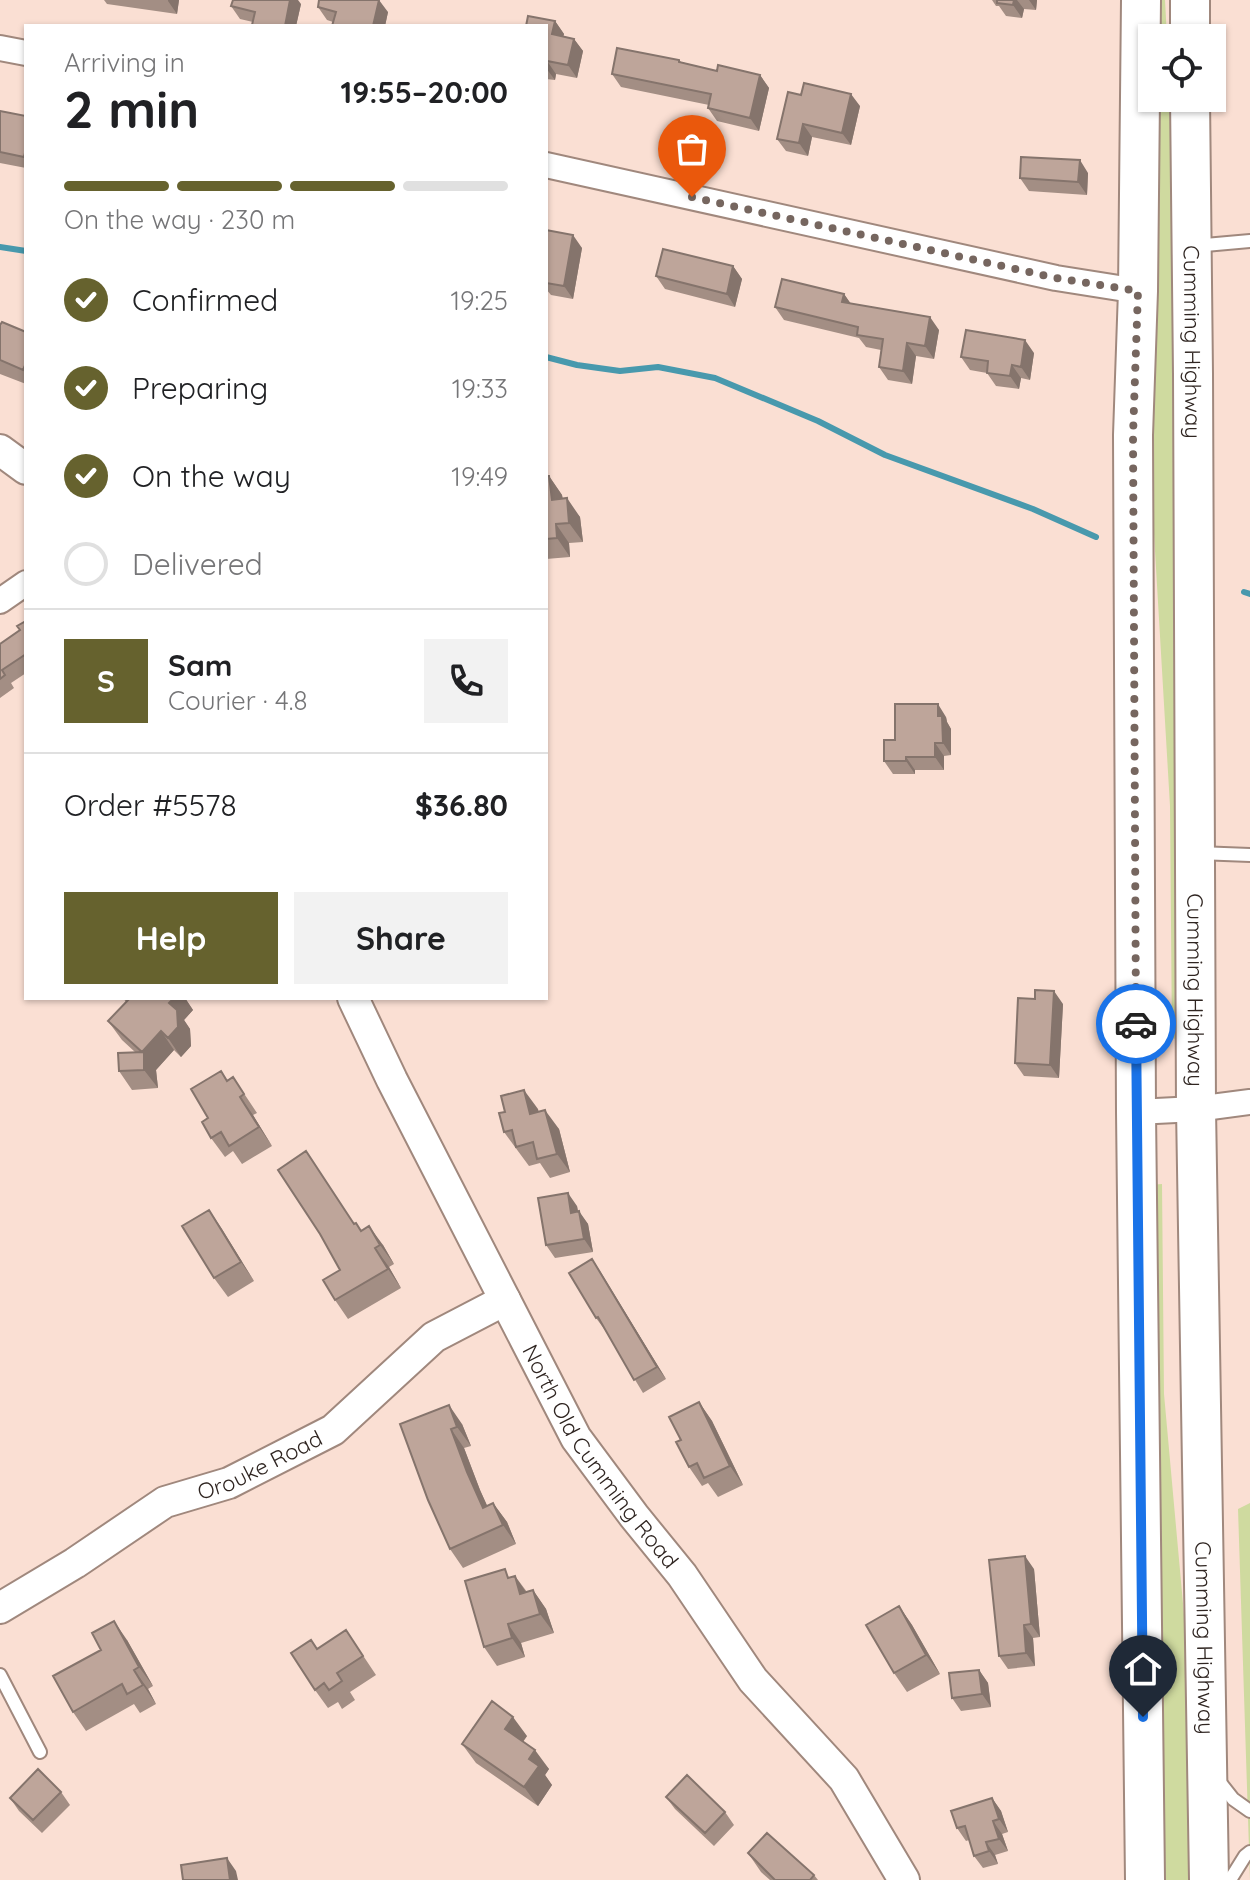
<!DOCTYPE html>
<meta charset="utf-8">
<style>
:root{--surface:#fff;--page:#f2f2f2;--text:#202124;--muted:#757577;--line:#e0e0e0;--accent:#66622e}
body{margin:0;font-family:Quicksand,sans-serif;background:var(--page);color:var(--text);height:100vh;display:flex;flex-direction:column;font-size:30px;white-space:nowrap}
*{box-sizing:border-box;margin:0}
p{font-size:26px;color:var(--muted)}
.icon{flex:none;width:44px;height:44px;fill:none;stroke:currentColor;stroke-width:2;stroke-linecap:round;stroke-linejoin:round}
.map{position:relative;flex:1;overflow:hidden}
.drawer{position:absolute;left:24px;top:24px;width:524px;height:976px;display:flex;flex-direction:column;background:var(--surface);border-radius:0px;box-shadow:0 2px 6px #0004}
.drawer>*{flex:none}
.controls{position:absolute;left:1138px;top:24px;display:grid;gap:16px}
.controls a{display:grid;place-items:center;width:88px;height:88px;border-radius:0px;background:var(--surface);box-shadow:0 2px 6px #0004;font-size:40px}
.pin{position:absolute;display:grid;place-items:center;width:68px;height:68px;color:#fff;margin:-82px -34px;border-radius:50% 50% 50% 0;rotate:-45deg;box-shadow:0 0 8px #0007}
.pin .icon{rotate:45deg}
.courier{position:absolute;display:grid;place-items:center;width:80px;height:80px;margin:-40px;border:6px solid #1a73e8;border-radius:50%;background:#fff;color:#222;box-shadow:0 2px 10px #0007}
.headline em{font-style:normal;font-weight:700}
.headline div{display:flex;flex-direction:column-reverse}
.headline{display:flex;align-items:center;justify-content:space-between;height:136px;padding:0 40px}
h1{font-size:52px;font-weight:700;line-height:60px}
.bar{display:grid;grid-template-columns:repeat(4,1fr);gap:12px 8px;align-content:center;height:96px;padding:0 40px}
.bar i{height:10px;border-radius:6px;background:var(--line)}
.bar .on{background:var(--accent)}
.bar p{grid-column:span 4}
.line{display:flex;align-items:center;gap:20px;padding:0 40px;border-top:2px solid var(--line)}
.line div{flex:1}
.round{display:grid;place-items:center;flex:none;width:84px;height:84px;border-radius:0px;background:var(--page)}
ol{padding:0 40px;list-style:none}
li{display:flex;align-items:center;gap:24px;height:88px}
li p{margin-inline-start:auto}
li .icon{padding:8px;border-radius:50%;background:var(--accent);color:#fff;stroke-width:4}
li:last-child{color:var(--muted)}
li i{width:44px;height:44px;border:4px solid var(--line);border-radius:50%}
.button{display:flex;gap:16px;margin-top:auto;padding:16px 40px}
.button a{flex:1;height:92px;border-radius:0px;background:var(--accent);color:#fff;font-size:32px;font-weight:700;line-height:92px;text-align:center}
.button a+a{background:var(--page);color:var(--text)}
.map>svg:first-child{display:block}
.green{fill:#cfda9f}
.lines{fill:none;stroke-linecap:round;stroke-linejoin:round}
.stream{stroke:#4899ad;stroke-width:6}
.service-casing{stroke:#a0887d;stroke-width:16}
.minor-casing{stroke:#a0887d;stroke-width:28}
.tertiary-casing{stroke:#a0887d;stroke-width:34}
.trunk-casing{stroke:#a0887d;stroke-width:42}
.service{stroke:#fff;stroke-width:12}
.minor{stroke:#fff;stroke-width:24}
.tertiary{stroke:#fff;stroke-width:30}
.trunk{stroke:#fff;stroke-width:38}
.wall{fill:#a38e84}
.shaded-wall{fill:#85746c}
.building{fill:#bea59a;stroke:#85746c;stroke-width:2}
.done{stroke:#76665f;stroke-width:8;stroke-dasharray:0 14.4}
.route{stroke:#1a73e8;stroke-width:10}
.labels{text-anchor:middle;stroke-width:6;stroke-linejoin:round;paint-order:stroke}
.street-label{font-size:22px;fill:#2f2521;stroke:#fff}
</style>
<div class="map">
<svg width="1250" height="1880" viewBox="0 0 1250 1880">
<rect width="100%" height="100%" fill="#fadfd3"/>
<!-- green -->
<path class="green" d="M 1152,0 L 1165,0 L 1167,38 L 1152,38 L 1152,98 L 1169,98 L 1183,397 L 1180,1040 L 1172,1038 L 1170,806 L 1146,398 Z
M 1162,1184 L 1164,1394 L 1195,1736 L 1200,1880 L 1160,1880 L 1149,1185 Z
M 1250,1503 L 1250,1880 L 1238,1509 Z"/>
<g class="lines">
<!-- stream -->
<path class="stream" d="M 0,247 L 26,251
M 546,357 L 577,365 L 620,371 L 658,367 L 715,378 L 818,421 L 885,455 L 1033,509 L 1096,537
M 1244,592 L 1250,594"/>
<defs>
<path id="service" d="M 1194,246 L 1250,241
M 1198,853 L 1250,855
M 0,1675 L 40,1752
M 1218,1780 L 1233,1799 L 1250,1811
M 1230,1880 L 1245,1856 L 1250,1852"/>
<path id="minor" d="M 0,48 L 26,53
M 546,165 L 1056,278 L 1138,291
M 0,601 L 26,583
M 1136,1112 L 1196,1109 L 1250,1102"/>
<g id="tertiary">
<path d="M 0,450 L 26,469"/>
<path id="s1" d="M 353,998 L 392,1080 L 576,1438 L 634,1516 L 682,1575 L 753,1680 L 844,1779 L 904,1880"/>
<path id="s2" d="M 0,1608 L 75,1563 L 165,1502 L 229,1483 L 333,1430 L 434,1337 L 505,1300"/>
</g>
<g id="trunk">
<path d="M 1141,0 L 1138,291 L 1133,435 L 1136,1112 L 1145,1880"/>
<path d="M 1190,0 L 1190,38"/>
<path id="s3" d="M 1190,98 L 1193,374 L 1196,1109 L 1209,1880"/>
</g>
</defs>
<!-- service casing -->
<use href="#service" class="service-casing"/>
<!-- minor casing -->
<use href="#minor" class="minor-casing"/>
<!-- tertiary casing -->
<use href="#tertiary" class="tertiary-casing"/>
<!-- trunk casing -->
<use href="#trunk" class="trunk-casing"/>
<!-- service -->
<use href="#service" class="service"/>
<!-- minor -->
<use href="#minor" class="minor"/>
<!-- tertiary -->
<use href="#tertiary" class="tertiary"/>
<!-- trunk -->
<use href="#trunk" class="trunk"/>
</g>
<!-- wall -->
<path class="wall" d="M 104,0 L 179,0 L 177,14 L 107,4 Z
M 992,0 L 1037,0 L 1036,10 L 1024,9 L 1022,18 L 1006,16 L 999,6 L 996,6 Z
M 301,4 L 296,26 L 253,26 L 253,22 L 240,19 L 231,6 Z
M 318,7 L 388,12 L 385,26 L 333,26 L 333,22 L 327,20 Z
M 555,21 L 564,34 L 563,36 L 574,39 L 583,51 L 577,78 L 556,74 L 555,80 L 546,79 L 546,26 Z
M 679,60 L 681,62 L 717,71 L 760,75 L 769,88 L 759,131 L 717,121 L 708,108 L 709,105 L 621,87 L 612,74 Z
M 801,95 L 860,106 L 851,145 L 812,137 L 808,156 L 786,151 L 777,139 Z
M 0,111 L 26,116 L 26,168 L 0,163 Z
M 1088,173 L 1087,195 L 1029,191 L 1020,178 Z
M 546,230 L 582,248 L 573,299 L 551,295 L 546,289 Z
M 733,266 L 742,279 L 735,307 L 665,289 L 656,276 Z
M 844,294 L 851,304 L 939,330 L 934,359 L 916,356 L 912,384 L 888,380 L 879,367 L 881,350 L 866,347 L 859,338 L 784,320 L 775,307 Z
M 0,325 L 26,332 L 26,384 L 0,374 Z
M 1034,353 L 1030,380 L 1021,378 L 1019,389 L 996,386 L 987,373 L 970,370 L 961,357 Z
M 546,476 L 549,476 L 562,495 L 563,499 L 580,517 L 583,542 L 569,543 L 570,557 L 546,559 Z
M 26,621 L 26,673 L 11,683 L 14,688 L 0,698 L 0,644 L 20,630 Z
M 946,717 L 947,722 L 951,729 L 951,755 L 944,756 L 944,770 L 915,770 L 915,774 L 893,774 L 884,761 L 895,740 Z
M 123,998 L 185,998 L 193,1010 L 184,1020 L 190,1029 L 191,1046 L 181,1057 L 174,1050 L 156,1070 L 158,1088 L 132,1090 L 119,1071 L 135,1052 L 122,1040 L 108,1021 L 126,1002 Z
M 1063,1004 L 1059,1078 L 1024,1076 L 1015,1063 Z
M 233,1077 L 257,1113 L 253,1115 L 272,1146 L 242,1164 L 233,1151 L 225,1157 L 211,1138 L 208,1118 L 227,1080 Z
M 538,1109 L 538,1112 L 559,1129 L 570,1172 L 550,1178 L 540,1163 L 529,1166 L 504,1132 Z
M 577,1206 L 578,1211 L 588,1224 L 593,1252 L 555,1258 L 546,1245 Z
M 209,1210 L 254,1281 L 228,1297 L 214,1278 Z
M 355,1223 L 361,1230 L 383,1245 L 394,1264 L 389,1267 L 401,1288 L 348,1319 L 335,1300 L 340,1270 Z
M 592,1259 L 666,1379 L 643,1393 L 605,1330 L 596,1318 Z
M 699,1402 L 712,1421 L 743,1485 L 718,1497 L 708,1483 L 702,1486 L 689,1467 L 681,1440 Z
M 400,1424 L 462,1424 L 471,1446 L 464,1448 L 480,1490 L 487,1506 L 493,1503 L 507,1522 L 516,1544 L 463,1568 L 450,1549 Z
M 1034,1569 L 1040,1637 L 1033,1638 L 1035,1666 L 1008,1669 L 999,1656 Z
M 515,1576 L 527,1592 L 533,1590 L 546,1609 L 554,1633 L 521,1643 L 525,1657 L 497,1666 L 484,1647 L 510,1577 Z
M 899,1606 L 912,1625 L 940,1674 L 907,1692 L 894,1673 Z
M 346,1630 L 376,1675 L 350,1692 L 355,1700 L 342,1709 L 338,1702 L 328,1708 L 315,1690 L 317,1649 Z
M 127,1640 L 153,1686 L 148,1689 L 156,1704 L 140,1713 L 134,1704 L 86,1731 L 73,1712 Z
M 979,1670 L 988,1683 L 991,1707 L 961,1711 L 952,1698 Z
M 527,1736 L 523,1742 L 549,1769 L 545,1775 L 552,1785 L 538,1806 L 476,1763 L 462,1744 Z
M 61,1792 L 70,1805 L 42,1833 L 19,1811 L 10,1798 Z
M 666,1797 L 725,1812 L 734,1825 L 714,1846 L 675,1809 Z
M 992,1798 L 1001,1811 L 1008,1832 L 1002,1834 L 1008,1851 L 995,1855 L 998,1864 L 983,1868 L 974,1856 L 969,1840 L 966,1841 L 957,1828 Z
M 748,1853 L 814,1875 L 818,1880 L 770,1880 L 761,1872 Z"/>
<!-- shaded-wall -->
<path class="shaded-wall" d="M 168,0 L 179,0 L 177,14 L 168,1 Z
M 290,0 L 298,0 L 301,4 L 296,26 L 285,26 Z
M 379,0 L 388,12 L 385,26 L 373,26 Z
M 1014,0 L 1017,0 L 1024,9 L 1022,18 L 1013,5 Z
M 1029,0 L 1037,0 L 1036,10 Z
M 555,21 L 564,34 L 561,47 L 552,34 Z
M 574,39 L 583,51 L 577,78 L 568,65 Z
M 547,61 L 556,74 L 555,80 L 546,68 Z
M 760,75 L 769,88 L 759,131 L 750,118 Z
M 851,94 L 860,106 L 851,145 L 842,133 Z
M 803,124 L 812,137 L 808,156 L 799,143 Z
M 1080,160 L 1088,173 L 1087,195 L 1078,182 Z
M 573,235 L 582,248 L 573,299 L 564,286 Z
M 733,266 L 742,279 L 735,307 L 727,294 Z
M 844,294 L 853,307 L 842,302 Z
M 930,317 L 939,330 L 934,359 L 925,346 Z
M 1025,340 L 1034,353 L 1030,380 L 1021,367 Z
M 907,343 L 916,356 L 912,384 L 903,371 Z
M 1012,365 L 1021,378 L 1019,389 L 1010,376 Z
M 549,476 L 562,495 L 565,519 L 552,500 Z
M 567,498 L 580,517 L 583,542 L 569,523 Z
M 556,524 L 569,543 L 570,557 L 557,538 Z
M 938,704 L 946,717 L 947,722 L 951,729 L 951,755 L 943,743 L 938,716 Z
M 935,743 L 944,756 L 944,770 L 935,757 Z
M 906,757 L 915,770 L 915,774 L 906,761 Z
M 1054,991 L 1063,1004 L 1059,1078 L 1050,1065 Z
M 174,998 L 185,998 L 193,1010 L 184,1020 L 190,1029 L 191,1046 L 181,1057 L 168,1038 L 169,1003 Z
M 161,1031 L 174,1050 L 156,1070 L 158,1088 L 144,1070 L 142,1052 Z
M 524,1090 L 538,1109 L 544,1133 L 530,1114 Z
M 240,1097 L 253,1115 L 272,1146 L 259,1127 Z
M 545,1110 L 559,1129 L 570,1172 L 557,1154 Z
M 568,1193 L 577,1206 L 580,1225 L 571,1213 Z
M 209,1210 L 222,1229 L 254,1281 L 241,1262 Z
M 579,1211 L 588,1224 L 593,1252 L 584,1239 Z
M 369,1226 L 383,1245 L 394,1264 L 380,1245 Z
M 375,1248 L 389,1267 L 401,1288 L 388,1269 Z
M 592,1259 L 600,1271 L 666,1379 L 657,1367 Z
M 699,1402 L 712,1421 L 743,1485 L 730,1466 Z
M 449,1405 L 462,1424 L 471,1446 L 457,1427 Z
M 451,1429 L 464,1448 L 480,1490 L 497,1527 L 483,1508 L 467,1472 Z
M 493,1503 L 507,1522 L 516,1544 L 503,1525 Z
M 1025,1556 L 1034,1569 L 1040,1637 L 1031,1624 Z
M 515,1576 L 528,1595 L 520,1594 Z
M 533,1590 L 546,1609 L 554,1633 L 540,1614 Z
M 899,1606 L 912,1625 L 940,1674 L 926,1655 Z
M 114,1621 L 127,1640 L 153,1686 L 139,1667 Z
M 508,1624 L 521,1643 L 525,1657 L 512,1638 Z
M 1024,1625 L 1033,1638 L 1035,1666 L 1026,1653 Z
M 134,1670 L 148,1689 L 156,1704 L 143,1685 Z
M 979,1670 L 988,1683 L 991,1707 L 982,1694 Z
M 513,1717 L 527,1736 L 518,1748 L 505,1729 Z
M 535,1750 L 549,1769 L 545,1775 L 552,1785 L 538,1806 L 524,1787 L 529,1759 Z
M 992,1798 L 1001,1811 L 1008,1832 L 999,1819 Z
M 993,1821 L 1002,1834 L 1008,1851 L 999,1839 Z
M 986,1842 L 995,1855 L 998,1864 L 989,1851 Z
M 227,1858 L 236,1871 L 238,1880 L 230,1880 Z"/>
<!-- building -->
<path class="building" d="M 233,0 L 290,0 L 285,26 L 252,25 L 255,12 L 231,6 Z
M 319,0 L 379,0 L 373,26 L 332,26 L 336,12 L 318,7 Z
M 997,0 L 1014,0 L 1013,5 L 997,3 Z
M 528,16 L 555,21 L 552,34 L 574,39 L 568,65 L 547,61 L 546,67 L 546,26 L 526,26 Z
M 617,48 L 679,60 L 679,62 L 717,71 L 718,65 L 760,75 L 750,118 L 708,108 L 711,94 L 612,74 Z
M 804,83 L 851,94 L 842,133 L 803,124 L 799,143 L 777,139 L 788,92 L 801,95 Z
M 0,111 L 26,116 L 26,149 L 24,157 L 0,152 Z
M 1021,157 L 1080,160 L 1078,182 L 1020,178 Z
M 546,230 L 573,235 L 564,286 L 546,283 Z
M 663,249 L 733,266 L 727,294 L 656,276 Z
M 782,279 L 844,294 L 842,302 L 930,317 L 925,346 L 907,343 L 903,371 L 879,367 L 883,339 L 857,335 L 858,327 L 775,307 Z
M 2,322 L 26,332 L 26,363 L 23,370 L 0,360 L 0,325 Z
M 966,330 L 1025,340 L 1021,367 L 1012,365 L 1010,376 L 987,373 L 988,361 L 961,357 Z
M 546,476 L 549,476 L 552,500 L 567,498 L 569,523 L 556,524 L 557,538 L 546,539 Z
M 26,621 L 26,654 L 2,670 L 5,675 L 0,679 L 0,644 L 20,630 L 17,626 Z
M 895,704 L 938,704 L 938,716 L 942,716 L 943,743 L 935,743 L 935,757 L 906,757 L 906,761 L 884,761 L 884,740 L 895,740 Z
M 1035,990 L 1054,991 L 1050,1065 L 1015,1063 L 1018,998 L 1035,999 Z
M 130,998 L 174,998 L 169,1003 L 177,1010 L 178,1027 L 168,1038 L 161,1031 L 142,1052 L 108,1021 Z
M 144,1052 L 144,1070 L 119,1071 L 118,1053 Z
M 221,1071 L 227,1081 L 233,1077 L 244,1094 L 240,1097 L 259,1127 L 229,1146 L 221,1132 L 211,1138 L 202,1122 L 208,1118 L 191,1089 Z
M 524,1090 L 530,1114 L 545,1110 L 557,1154 L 537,1159 L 533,1142 L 516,1147 L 512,1130 L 504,1132 L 499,1113 L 505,1112 L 501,1096 Z
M 306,1151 L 354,1224 L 356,1223 L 361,1231 L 369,1226 L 380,1245 L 375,1248 L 388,1269 L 335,1300 L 323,1280 L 340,1270 L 320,1234 L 278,1170 Z
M 568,1193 L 571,1213 L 579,1211 L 584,1239 L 546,1245 L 538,1198 Z
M 209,1210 L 241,1262 L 214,1278 L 182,1226 Z
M 592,1259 L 657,1367 L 634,1380 L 598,1317 L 596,1318 L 569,1273 Z
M 699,1402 L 730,1466 L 704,1478 L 697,1463 L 689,1467 L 676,1442 L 681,1440 L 669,1417 Z
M 449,1405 L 457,1427 L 451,1429 L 467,1472 L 483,1508 L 493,1503 L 503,1525 L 450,1549 L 428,1500 L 400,1424 Z
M 1025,1556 L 1031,1624 L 1024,1625 L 1026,1653 L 999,1656 L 989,1560 Z
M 505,1569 L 508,1578 L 515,1576 L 520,1594 L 533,1590 L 540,1614 L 508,1624 L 512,1638 L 484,1647 L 465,1581 Z
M 899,1606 L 926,1655 L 894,1673 L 866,1625 Z
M 114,1621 L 139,1667 L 134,1670 L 143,1685 L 127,1694 L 122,1684 L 73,1712 L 53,1676 L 101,1650 L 92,1633 Z
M 346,1630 L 363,1656 L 337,1673 L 342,1681 L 329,1690 L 324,1683 L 315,1690 L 291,1653 L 311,1640 L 317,1649 Z
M 979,1670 L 982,1694 L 952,1698 L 949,1673 Z
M 492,1701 L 513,1717 L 505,1729 L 535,1750 L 529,1759 L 539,1766 L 524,1787 L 462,1744 Z
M 38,1769 L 61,1792 L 33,1820 L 10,1798 Z
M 687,1775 L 725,1812 L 705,1833 L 666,1797 Z
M 992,1798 L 999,1819 L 993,1821 L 999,1839 L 986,1842 L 989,1851 L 974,1856 L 965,1826 L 957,1828 L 951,1811 Z
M 767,1833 L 814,1875 L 810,1880 L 775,1880 L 748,1853 Z
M 227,1858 L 230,1880 L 183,1880 L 181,1865 Z"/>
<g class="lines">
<!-- done -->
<path class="done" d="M 692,197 L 1056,278 L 1138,291 L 1133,435 L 1136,1024"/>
<!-- route -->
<path class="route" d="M 1136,1024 L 1143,1717"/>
</g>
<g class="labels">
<!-- street labels -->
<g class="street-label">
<text dy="8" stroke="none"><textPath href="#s3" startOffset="244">Cumming Highway</textPath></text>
<text dy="8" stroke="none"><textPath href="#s3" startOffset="892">Cumming Highway</textPath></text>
<text dy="8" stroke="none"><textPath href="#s1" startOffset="522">North Old Cumming Road</textPath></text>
<text dy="8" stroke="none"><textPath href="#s2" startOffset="298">Orouke Road</textPath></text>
<text dy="8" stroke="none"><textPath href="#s3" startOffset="1540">Cumming Highway</textPath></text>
</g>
</g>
</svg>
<div class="controls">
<a><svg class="icon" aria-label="locate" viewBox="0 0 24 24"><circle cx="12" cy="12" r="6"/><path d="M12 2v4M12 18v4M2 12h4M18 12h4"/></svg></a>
</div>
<div class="pin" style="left:692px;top:197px;background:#ea580c"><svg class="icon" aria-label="bag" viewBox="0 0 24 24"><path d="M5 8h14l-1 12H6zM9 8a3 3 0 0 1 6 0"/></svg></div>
<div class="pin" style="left:1143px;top:1717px;background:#1f2937"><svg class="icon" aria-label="home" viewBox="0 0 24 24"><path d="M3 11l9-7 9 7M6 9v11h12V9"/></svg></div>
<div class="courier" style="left:1136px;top:1024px"><svg class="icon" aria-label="car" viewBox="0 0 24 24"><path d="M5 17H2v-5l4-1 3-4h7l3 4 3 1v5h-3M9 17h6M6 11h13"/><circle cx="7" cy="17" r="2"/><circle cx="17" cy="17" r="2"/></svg></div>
<section class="drawer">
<div class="headline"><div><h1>2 min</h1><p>Arriving in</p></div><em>19:55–20:00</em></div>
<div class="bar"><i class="on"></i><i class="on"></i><i class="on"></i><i></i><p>On the way · 230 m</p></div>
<ol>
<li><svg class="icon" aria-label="check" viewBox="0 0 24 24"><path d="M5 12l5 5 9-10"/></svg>Confirmed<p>19:25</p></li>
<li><svg class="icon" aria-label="check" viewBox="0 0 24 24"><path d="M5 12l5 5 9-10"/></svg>Preparing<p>19:33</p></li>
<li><svg class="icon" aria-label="check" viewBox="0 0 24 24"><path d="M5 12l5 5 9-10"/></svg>On the way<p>19:49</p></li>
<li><i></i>Delivered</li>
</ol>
<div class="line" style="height:144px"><b class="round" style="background:var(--accent);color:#fff">S</b><div><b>Sam</b><p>Courier · 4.8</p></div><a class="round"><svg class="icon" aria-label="phone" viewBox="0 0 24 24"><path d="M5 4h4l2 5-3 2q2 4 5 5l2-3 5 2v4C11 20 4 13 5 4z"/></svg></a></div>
<div class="line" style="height:104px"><div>Order #5578</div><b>$36.80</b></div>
<div class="button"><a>Help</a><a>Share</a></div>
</section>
</div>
